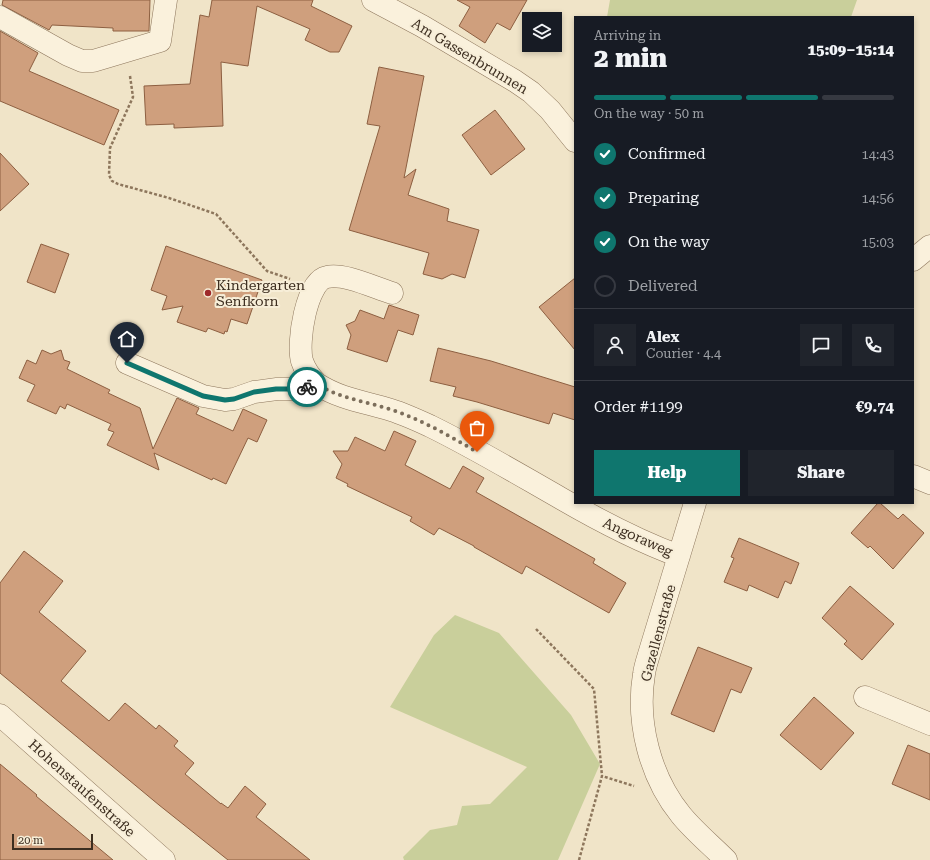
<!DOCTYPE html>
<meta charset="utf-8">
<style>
:root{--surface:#171b24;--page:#20242c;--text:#f1f3f6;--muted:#9ea1a6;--line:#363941;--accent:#0f766e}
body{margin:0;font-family:"Roboto Serif",serif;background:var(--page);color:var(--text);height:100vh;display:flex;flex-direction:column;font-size:15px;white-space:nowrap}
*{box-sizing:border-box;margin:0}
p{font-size:13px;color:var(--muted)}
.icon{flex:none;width:22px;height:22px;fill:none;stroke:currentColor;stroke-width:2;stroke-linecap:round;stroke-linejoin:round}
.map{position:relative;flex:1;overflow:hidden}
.sheet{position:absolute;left:574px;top:16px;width:340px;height:488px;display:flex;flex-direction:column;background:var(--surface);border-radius:0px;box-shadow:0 2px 6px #0003}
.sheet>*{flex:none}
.controls{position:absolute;left:522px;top:12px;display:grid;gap:8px}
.controls a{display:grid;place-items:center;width:40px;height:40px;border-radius:0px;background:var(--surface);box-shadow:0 2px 6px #0003;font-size:20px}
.scale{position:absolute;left:12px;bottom:10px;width:81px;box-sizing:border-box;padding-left:4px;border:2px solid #3d2e20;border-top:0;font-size:11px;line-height:14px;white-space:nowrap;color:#3d2e20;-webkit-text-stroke:3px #f7eed8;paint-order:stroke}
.pin{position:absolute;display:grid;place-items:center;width:34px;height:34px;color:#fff;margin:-41px -17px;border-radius:50% 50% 50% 0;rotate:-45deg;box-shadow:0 0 4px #0007}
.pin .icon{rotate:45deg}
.courier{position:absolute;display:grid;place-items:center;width:40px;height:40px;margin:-20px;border:3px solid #0f766e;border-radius:50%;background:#fff;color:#222;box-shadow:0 1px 5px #0007}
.head em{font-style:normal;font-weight:800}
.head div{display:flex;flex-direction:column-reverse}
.head{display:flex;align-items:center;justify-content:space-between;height:68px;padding:0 20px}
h1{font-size:26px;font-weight:800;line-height:30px}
.bar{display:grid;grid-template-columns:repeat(4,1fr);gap:6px 4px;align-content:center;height:48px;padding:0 20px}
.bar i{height:5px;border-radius:3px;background:var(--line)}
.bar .active{background:var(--accent)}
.bar p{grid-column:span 4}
.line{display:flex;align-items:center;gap:10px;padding:0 20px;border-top:1px solid var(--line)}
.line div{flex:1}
.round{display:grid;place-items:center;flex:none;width:42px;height:42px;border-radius:0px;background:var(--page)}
ol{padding:0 20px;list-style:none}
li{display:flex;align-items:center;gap:12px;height:44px}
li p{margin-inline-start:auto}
li .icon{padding:4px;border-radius:50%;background:var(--accent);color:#fff;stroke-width:4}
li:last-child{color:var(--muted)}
li i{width:22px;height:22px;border:2px solid var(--line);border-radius:50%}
.cta{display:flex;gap:8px;margin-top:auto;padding:8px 20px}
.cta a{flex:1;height:46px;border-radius:0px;background:var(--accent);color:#fff;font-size:16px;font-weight:800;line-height:46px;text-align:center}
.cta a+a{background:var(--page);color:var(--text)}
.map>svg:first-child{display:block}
.green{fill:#c9cf9b}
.building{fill:#cf9f7d;stroke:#8d5f41}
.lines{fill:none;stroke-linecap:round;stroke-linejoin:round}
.minor-casing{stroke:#8d765c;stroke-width:23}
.path{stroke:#8d765c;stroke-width:2.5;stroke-dasharray:3 2;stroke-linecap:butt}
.minor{stroke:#faf1dc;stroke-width:22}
.done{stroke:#7c6e5b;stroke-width:4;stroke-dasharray:0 7.2}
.route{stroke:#0f766e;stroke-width:5}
.poi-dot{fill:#9e2a2b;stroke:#f7eed8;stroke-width:1.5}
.labels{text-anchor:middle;stroke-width:4;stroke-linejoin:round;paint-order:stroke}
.street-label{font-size:14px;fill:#3d2e20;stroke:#f7eed8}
.poi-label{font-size:14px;fill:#3d2e20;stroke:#f7eed8;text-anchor:start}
</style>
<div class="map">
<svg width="930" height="860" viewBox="0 0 930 860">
<rect width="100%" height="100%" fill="#f0e4c8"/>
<!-- green -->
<path class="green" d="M 610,0 L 857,0 L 851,17 L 607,17 Z
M 455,615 L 499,633 L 571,715 L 600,764 L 558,860 L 404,860 L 403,857 L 430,830 L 457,825 L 462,806 L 490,804 L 527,767 L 390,707 L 434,635 Z"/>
<!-- building -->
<path class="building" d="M 3,0 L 150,0 L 149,31 L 113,31 L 113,28 L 52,25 L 49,30 L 2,5 Z
M 212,0 L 313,0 L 311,6 L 352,26 L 339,52 L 330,52 L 305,40 L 310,29 L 257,6 L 248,66 L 221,62 L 223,126 L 174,128 L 174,124 L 146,125 L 144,86 L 190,84 L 200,15 L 209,17 Z
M 457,0 L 527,0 L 510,30 L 497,23 L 485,43 L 459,26 L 470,7 Z
M 0,31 L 38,53 L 29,71 L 119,110 L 104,145 L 0,101 Z
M 379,67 L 424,76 L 404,178 L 416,169 L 408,195 L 449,209 L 447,221 L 479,230 L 465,278 L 452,274 L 442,279 L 423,274 L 429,253 L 349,230 L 380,126 L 367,124 Z
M 495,110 L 525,149 L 491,175 L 462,135 Z
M 0,153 L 29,184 L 0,211 Z
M 41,244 L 69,254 L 55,293 L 27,282 Z
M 166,246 L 262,280 L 247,324 L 231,319 L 227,332 L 225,331 L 224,334 L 208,328 L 206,332 L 177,322 L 183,306 L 162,310 L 167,296 L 151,290 Z
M 575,278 L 575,350 L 539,307 Z
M 389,305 L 419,315 L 413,335 L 398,330 L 387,362 L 347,349 L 351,335 L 346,325 L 355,321 L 360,310 L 384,319 Z
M 438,348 L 491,361 L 575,387 L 575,420 L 553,413 L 549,424 L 477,402 L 453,396 L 456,387 L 430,381 Z
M 42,350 L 51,354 L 61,350 L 64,360 L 70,362 L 67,369 L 110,390 L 108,393 L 140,408 L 153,449 L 177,398 L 199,408 L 196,414 L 233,431 L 243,409 L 267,420 L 257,442 L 248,438 L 226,484 L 213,478 L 212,480 L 154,453 L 159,470 L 107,445 L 114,432 L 108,430 L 111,424 L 67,404 L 65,409 L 60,406 L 56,414 L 27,401 L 35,385 L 19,378 L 27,360 L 36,364 Z
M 394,431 L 416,441 L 405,465 L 450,489 L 463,466 L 484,478 L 476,492 L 595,559 L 593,563 L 626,583 L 609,613 L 526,566 L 522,574 L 474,547 L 474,546 L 439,528 L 434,535 L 410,521 L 412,517 L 347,486 L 348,484 L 336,478 L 342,464 L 333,451 L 348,451 L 355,437 L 385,451 Z
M 878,503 L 880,503 L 898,519 L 903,514 L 924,533 L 893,569 L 870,546 L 868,548 L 851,533 Z
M 739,538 L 799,563 L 791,584 L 785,581 L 778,598 L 749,585 L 747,591 L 724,582 L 734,558 L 731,557 Z
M 24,551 L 63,581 L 39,612 L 86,651 L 61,681 L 109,721 L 125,703 L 156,729 L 159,725 L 178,741 L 174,746 L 194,763 L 185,774 L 221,804 L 221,803 L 228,808 L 245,786 L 266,804 L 256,817 L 310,860 L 228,860 L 159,805 L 0,673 L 0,583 Z
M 850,586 L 894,624 L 862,660 L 844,644 L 847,641 L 822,618 Z
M 698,647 L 752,668 L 741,693 L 731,689 L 714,732 L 671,714 Z
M 814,697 L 854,733 L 821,770 L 780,735 Z
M 908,745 L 930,754 L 930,800 L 892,784 Z
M 0,764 L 37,795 L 36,796 L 113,860 L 0,860 Z"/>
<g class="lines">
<defs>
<path id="minor" d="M 373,0 L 422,26 L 515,81 L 531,92 L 550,110 L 575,141
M 0,17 L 68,55 L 82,61 L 93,61 L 160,41 L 166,0
M 913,260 L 930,246
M 127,363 L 203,396 L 225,400 L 234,399 L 254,392 L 277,389 L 296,389 L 317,384 C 340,399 365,402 391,410 C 404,414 417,420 430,426 C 475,448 518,474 562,499 C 600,521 638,541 679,556
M 317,384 C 310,377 305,370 302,361 C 297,343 306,281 327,277 C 345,273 375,288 392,293
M 913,476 L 930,483
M 695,503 L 650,651 C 648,658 645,666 644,674 C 636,722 650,777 681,815 C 694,831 711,845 726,860
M 865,697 L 930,724
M 0,715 L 164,860"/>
</defs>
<!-- minor casing -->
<use href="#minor" class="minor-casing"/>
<!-- path -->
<path class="path" d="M 130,76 L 133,97 L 110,148 L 109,175 L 112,181 L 118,184 L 169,198 L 216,214 L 267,271 L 290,279
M 536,629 L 594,689 L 602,776
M 579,860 L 602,776 L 634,786"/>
<!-- minor -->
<use href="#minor" class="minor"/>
</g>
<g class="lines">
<!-- done -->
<path class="done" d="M 307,387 L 317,384 C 340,399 366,401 392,410 C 422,420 450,436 477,452"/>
<!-- route -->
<path class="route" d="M 127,363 L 203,396 L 225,400 L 234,399 L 254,392 L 276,389 L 296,389 L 307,387"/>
</g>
<!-- markers -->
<circle class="poi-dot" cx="208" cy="293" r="4"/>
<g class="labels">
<!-- street labels -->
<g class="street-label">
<text transform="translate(470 56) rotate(31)" y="5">Am Gassenbrunnen</text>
<text transform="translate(638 537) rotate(24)" y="5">Angoraweg</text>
<text transform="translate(658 633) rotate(-75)" y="5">Gazellenstraße</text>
<text transform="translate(82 788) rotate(42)" y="5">Hohenstaufenstraße</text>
</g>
<!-- poi labels -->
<g class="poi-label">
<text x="216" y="290">Kindergarten<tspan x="216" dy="16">Senfkorn</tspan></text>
</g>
</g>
</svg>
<div class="controls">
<a><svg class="icon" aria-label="layers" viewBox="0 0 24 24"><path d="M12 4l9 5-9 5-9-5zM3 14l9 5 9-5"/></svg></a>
</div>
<div class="scale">20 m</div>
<div class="pin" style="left:477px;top:452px;background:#ea580c"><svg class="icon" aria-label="bag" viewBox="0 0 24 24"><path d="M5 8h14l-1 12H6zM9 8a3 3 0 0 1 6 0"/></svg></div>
<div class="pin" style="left:127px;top:363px;background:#1f2937"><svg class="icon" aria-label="home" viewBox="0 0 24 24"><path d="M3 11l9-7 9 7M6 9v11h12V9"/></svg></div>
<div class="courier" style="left:307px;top:387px"><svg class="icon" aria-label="bike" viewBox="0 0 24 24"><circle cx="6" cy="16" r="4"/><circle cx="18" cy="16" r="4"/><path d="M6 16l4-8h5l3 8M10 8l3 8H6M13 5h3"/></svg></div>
<section class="sheet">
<div class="head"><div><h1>2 min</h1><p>Arriving in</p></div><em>15:09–15:14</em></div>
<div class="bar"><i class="active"></i><i class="active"></i><i class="active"></i><i></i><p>On the way · 50 m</p></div>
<ol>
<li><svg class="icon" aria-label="check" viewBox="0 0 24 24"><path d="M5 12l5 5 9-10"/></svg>Confirmed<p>14:43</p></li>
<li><svg class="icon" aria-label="check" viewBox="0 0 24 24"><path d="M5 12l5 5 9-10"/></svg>Preparing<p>14:56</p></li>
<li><svg class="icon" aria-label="check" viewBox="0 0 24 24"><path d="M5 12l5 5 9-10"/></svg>On the way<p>15:03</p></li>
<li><i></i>Delivered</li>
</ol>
<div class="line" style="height:72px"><a class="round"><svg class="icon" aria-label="person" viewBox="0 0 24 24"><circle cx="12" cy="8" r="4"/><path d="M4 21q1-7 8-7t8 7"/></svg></a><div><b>Alex</b><p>Courier · 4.4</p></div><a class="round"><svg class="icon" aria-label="chat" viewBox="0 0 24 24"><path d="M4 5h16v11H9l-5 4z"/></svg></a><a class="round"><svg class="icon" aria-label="phone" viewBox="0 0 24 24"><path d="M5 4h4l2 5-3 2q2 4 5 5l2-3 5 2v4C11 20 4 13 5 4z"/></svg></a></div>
<div class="line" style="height:52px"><div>Order #1199</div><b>€9.74</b></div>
<div class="cta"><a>Help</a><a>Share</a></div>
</section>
</div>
